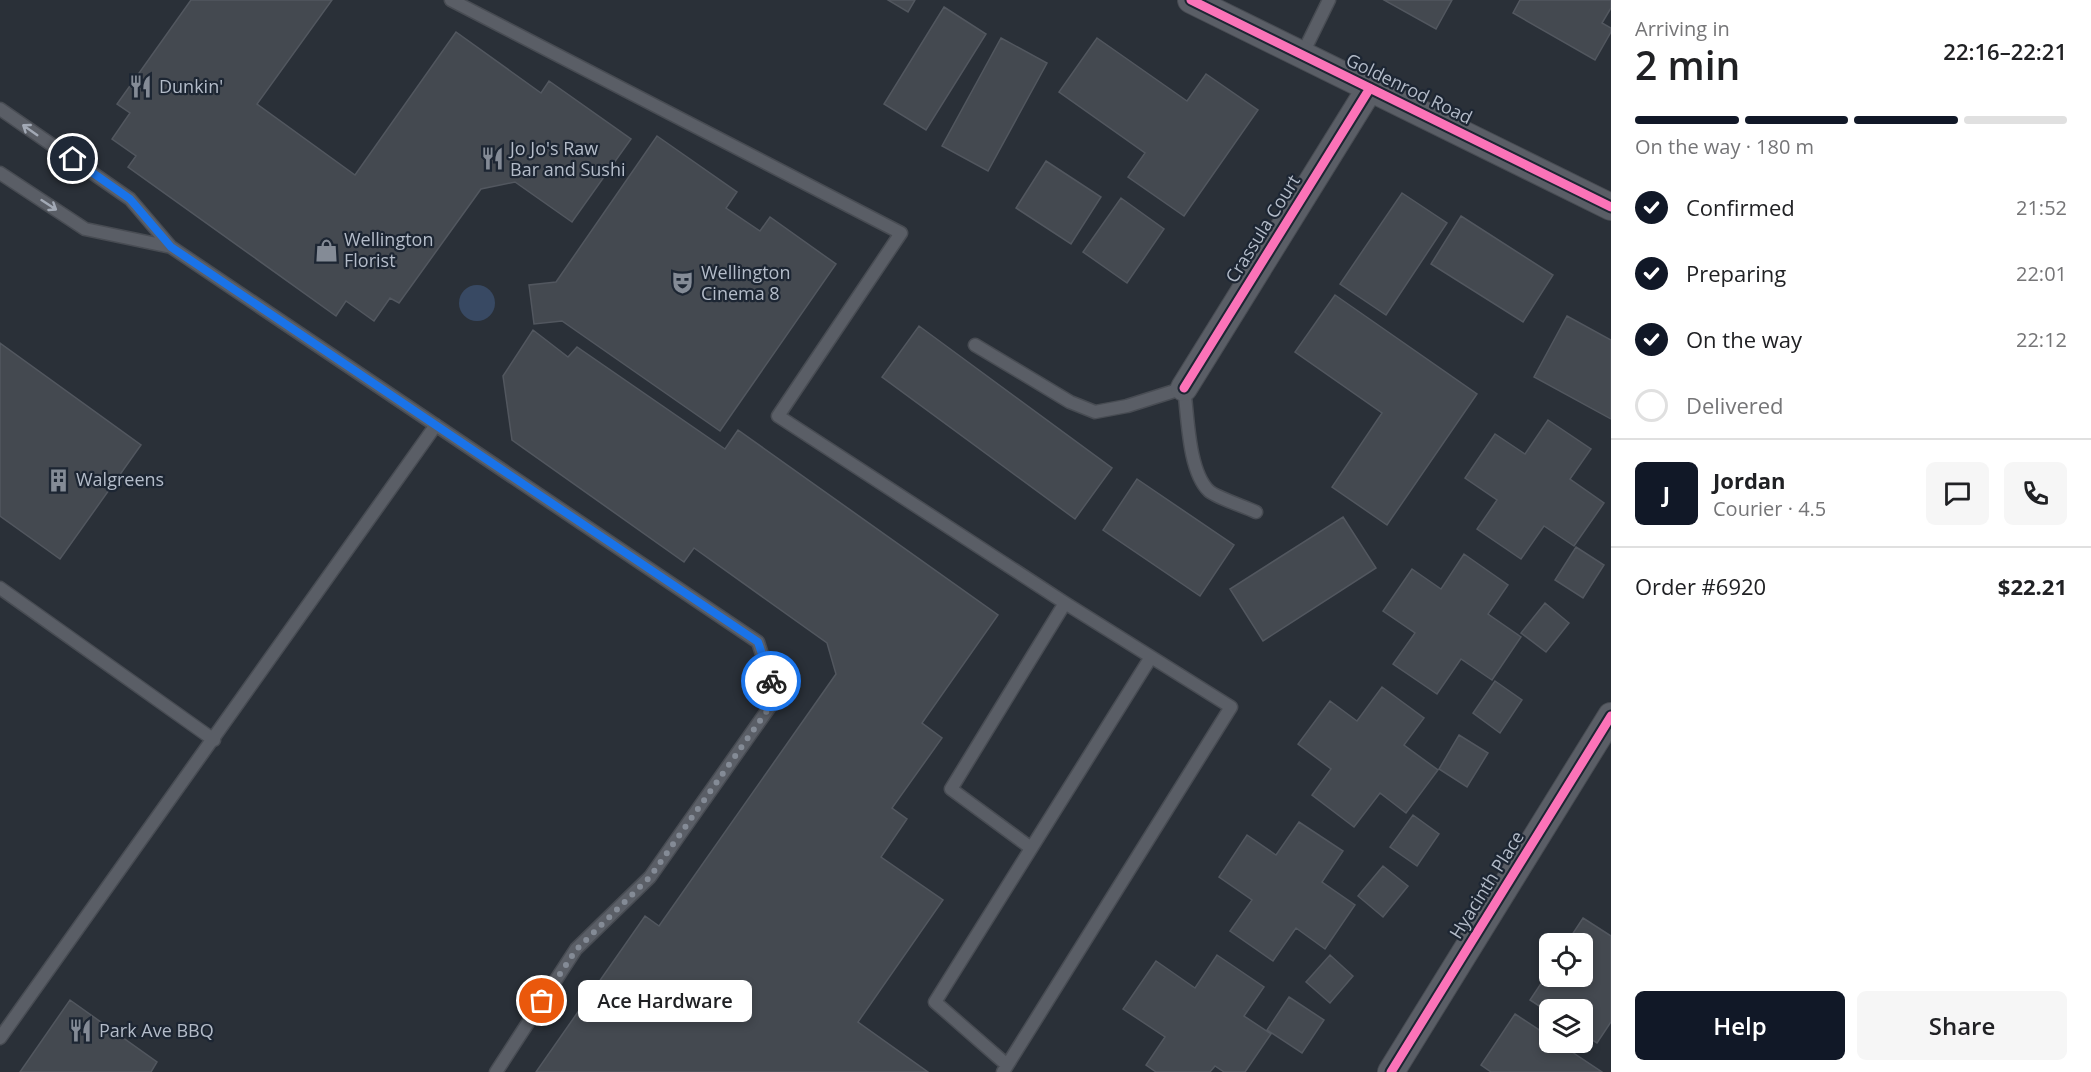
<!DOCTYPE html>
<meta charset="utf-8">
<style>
:root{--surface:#fff;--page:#f6f6f6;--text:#202124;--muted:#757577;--line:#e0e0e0;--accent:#111827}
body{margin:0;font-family:"Open Sans",sans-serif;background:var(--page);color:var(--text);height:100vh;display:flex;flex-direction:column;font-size:22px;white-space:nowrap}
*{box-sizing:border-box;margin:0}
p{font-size:20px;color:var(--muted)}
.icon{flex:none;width:33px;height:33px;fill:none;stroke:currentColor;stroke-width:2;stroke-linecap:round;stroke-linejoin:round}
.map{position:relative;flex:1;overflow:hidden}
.sheet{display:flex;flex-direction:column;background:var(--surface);width:480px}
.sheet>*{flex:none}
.controls{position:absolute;left:1539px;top:933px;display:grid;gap:12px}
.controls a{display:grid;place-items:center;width:54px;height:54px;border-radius:9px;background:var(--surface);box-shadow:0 3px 9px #0003;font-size:30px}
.pin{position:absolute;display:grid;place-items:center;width:51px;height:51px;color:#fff;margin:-26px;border:3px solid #fff;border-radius:50%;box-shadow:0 2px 6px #0007}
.courier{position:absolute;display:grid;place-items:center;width:60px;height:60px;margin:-30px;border:4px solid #1a73e8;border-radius:50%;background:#fff;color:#222;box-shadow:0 2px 8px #0007}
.bubble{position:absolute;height:42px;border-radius:9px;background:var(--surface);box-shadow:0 3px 9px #0003;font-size:20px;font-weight:600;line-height:42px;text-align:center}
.summary em{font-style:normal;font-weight:600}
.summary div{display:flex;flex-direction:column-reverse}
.summary{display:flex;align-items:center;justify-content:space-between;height:102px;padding:0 24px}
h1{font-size:39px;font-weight:600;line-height:45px}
.bar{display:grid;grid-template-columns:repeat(4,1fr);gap:9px 6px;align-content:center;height:72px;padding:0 24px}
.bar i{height:8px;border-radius:4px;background:var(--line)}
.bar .selected{background:var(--accent)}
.bar p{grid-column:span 4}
.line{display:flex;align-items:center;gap:15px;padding:0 24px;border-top:2px solid var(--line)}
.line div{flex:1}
.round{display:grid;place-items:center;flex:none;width:63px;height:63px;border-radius:9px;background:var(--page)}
ol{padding:0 24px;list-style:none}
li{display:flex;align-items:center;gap:18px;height:66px}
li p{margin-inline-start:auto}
li .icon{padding:6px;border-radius:50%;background:var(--accent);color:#fff;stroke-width:4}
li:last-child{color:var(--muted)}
li i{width:33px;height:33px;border:3px solid var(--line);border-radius:50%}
.primary-button{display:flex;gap:12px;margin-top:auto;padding:12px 24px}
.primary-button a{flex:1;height:69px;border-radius:9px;background:var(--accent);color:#fff;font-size:24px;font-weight:600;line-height:69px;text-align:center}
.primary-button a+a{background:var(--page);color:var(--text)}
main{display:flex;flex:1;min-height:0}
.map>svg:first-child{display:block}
.water{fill:#384963}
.building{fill:#444950;stroke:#52575f;stroke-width:1.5}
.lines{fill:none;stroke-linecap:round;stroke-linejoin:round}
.service-casing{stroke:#484c53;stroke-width:15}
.minor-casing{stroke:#484c53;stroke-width:28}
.service{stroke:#5a5e66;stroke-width:12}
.minor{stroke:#5a5e66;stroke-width:26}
.cycleway-casing{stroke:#1d2633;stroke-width:13}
.cycleway{stroke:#fb73b8;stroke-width:9}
.oneway{stroke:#a2a9b5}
.done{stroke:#848b96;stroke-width:6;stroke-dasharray:0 10.8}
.route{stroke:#1a73e8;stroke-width:8}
.labels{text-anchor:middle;stroke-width:4.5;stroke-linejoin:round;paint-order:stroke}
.poi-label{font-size:18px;fill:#b4bcc9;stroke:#1d2633;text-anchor:start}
.street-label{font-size:18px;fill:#b4bcc9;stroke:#1d2633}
</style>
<main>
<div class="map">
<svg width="1611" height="1072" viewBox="0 0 1611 1072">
<rect width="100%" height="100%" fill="#2a3038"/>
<!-- water -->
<path class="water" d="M459 303a18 18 0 1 1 36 0a18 18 0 1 1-36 0Z"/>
<!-- building -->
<path class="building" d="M 191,0 L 332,0 L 257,104 L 355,175 L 456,32 L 541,93 L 549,81 L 631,139 L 572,222 L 515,182 L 481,189 L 399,303 L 390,298 L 374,321 L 346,301 L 336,316 L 128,167 L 136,156 L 112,139 L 130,113 L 117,104 Z
M 888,0 L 915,0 L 908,12 Z
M 1384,0 L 1452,0 L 1436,29 Z
M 1520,0 L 1611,0 L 1611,8 L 1602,23 L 1611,28 L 1611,32 L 1595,60 L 1513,13 Z
M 944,7 L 986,34 L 926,130 L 884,104 Z
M 1001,38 L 1047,63 L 988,171 L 942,146 Z
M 1097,38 L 1187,101 L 1206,74 L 1258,110 L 1184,216 L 1128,177 L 1145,153 L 1059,92 Z
M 657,136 L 737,192 L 726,208 L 760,231 L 770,217 L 836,264 L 720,431 L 562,321 L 534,324 L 529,285 L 556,282 Z
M 1046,161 L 1101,197 L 1071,244 L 1016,208 Z
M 1402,193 L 1447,223 L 1386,315 L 1340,284 Z
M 1121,198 L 1164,229 L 1127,283 L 1083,252 Z
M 1461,216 L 1553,275 L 1523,322 L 1431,264 Z
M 1335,295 L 1477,394 L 1387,525 L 1332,487 L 1382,413 L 1295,352 Z
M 1567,316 L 1611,340 L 1611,419 L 1534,377 Z
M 919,326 L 1112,468 L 1075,519 L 882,377 Z
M 533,330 L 568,357 L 577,347 L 725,449 L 738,430 L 998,615 L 922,723 L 942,738 L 892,808 L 907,819 L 881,857 L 943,900 L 858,1022 L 928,1072 L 536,1072 L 645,916 L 659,926 L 836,674 L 827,643 L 694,548 L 684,562 L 512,440 L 503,376 Z
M 0,343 L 141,445 L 60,559 L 0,516 Z
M 1548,420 L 1591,449 L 1570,479 L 1604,503 L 1574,546 L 1544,526 L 1521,559 L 1477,529 L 1497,500 L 1465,478 L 1495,434 L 1525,454 Z
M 1137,479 L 1234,545 L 1200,596 L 1103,530 Z
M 1343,517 L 1376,568 L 1263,641 L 1230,589 Z
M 1576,547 L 1604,565 L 1583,598 L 1555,580 Z
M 1464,554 L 1508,585 L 1488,614 L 1521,637 L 1492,680 L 1461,659 L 1437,694 L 1393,664 L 1415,633 L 1383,611 L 1412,569 L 1441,589 Z
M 1545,603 L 1569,623 L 1546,652 L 1521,633 Z
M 1495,681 L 1522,700 L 1500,733 L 1473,713 Z
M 1382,687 L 1424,718 L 1404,745 L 1438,770 L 1406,813 L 1380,793 L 1354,827 L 1312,795 L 1331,769 L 1298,744 L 1330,701 L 1357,721 Z
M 1459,735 L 1488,753 L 1467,787 L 1439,769 Z
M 1413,815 L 1439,834 L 1417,866 L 1390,847 Z
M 1299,822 L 1343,851 L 1322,882 L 1355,905 L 1325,949 L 1296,928 L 1273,961 L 1230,931 L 1252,900 L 1219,877 L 1247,835 L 1276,855 Z
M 1383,866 L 1408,886 L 1383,917 L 1358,896 Z
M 1583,918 L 1611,936 L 1611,1022 L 1597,1043 L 1582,1034 L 1582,1010 L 1550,1010 L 1550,1013 L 1530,1000 L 1550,970 L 1550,976 L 1582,976 L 1582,944 L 1566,944 Z
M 1217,955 L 1264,987 L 1244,1016 L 1271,1034 L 1245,1072 L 1224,1072 L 1215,1066 L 1210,1072 L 1156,1072 L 1146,1065 L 1165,1037 L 1123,1009 L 1156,961 L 1195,988 Z
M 1330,955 L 1353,976 L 1330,1003 L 1306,982 Z
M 1289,997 L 1324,1020 L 1302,1053 L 1267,1030 Z
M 70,1000 L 157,1062 L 151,1072 L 20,1072 Z
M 1515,1014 L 1550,1037 L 1550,1042 L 1557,1042 L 1602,1072 L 1491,1072 L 1481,1065 Z"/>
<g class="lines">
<defs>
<path id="service" d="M 451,0 L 901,233 L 778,416 L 1065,603 L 1231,707 L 1003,1072
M 1302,55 L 1329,0
M 0,109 L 130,199 L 171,247 L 758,642 L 776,698 L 650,877 L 576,949 L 496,1072
M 0,173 L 85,229 L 171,247
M 975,345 L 1070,402 L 1095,412 L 1127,406 L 1184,388 C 1188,416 1188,471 1209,491 C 1217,498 1246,507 1256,512
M 0,588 L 214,740
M 1031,848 L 951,789 L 1065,603
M 0,1038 L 436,425
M 1007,1065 L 935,1002 L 1151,657"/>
<path id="minor" d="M 1191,0 L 1611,207
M 1184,388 L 1370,88
M 1391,1072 L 1611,716"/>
</defs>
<!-- service casing -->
<use href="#service" class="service-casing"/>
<!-- minor casing -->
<use href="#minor" class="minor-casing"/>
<!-- service -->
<use href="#service" class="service"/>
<!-- minor -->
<use href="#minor" class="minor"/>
<defs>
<path id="cycleway" d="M 1191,0 L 1611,207
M 1184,388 L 1370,88
M 1391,1072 L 1611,716"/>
</defs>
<!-- cycleway casing -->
<use href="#cycleway" class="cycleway-casing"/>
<!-- cycleway -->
<use href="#cycleway" class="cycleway"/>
</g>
<!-- one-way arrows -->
<defs><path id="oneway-shaft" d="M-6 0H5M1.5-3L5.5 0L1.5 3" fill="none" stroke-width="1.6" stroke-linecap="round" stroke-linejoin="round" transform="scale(1.5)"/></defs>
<g class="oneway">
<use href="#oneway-shaft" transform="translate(30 130) rotate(-145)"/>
<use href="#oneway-shaft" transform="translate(49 205) rotate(33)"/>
</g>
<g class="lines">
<!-- done -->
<path class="done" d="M 542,1001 L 576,950 L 650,877 L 776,698 L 771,681"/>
<!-- route -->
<path class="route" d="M 73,159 L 130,199 L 171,247 L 758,642 L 771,681"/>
</g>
<!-- icons -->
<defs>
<symbol id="restaurant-bare" viewBox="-9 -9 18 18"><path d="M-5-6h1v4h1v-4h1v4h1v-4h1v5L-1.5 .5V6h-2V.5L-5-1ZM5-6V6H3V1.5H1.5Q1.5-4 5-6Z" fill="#848b96" stroke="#1d2633" stroke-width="2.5" paint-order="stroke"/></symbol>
<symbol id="shop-bare" viewBox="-9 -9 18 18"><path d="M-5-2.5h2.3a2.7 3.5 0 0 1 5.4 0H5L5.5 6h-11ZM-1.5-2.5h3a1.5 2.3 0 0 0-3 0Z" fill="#848b96" stroke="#1d2633" stroke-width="2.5" paint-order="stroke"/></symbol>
<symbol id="theatre-bare" viewBox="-9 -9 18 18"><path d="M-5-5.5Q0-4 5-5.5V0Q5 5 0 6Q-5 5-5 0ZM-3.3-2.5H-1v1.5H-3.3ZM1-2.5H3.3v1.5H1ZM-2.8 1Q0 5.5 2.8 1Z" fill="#848b96" stroke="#1d2633" stroke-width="2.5" paint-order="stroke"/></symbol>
<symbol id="building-bare" viewBox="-9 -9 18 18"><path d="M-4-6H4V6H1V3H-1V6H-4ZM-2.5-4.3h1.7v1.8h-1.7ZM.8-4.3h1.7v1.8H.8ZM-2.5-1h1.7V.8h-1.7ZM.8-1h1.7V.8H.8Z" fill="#848b96" stroke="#1d2633" stroke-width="2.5" paint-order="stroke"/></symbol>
</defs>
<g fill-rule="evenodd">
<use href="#restaurant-bare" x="124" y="70" width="33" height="33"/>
<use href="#restaurant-bare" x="476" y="142" width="33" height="33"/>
<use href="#shop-bare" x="310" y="234" width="33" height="33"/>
<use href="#theatre-bare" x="666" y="266" width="33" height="33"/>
<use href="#building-bare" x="42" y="464" width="33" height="33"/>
<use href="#restaurant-bare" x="64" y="1014" width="33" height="33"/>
</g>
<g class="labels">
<!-- poi labels -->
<g class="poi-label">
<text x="159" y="93">Dunkin'</text>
<text x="510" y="155">Jo Jo's Raw<tspan x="510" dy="21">Bar and Sushi</tspan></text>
<text x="344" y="246">Wellington<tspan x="344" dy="21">Florist</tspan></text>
<text x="701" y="279">Wellington<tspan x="701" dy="21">Cinema 8</tspan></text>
<text x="76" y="486">Walgreens</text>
<text x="99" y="1037">Park Ave BBQ</text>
</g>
<!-- street labels -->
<g class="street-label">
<text transform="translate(1409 89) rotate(26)" y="6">Goldenrod Road</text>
<text transform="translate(1263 229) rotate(-58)" y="6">Crassula Court</text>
<text transform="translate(1487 885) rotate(-58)" y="6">Hyacinth Place</text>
</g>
</g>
</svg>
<div class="controls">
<a><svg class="icon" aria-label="locate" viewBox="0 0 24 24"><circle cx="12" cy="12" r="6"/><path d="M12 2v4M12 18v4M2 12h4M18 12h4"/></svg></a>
<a><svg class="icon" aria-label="layers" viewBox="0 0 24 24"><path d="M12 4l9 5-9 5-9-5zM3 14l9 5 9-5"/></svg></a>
</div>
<div class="pin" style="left:542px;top:1001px;background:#ea580c"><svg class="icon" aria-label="bag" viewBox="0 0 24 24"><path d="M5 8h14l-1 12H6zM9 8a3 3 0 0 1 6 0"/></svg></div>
<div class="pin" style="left:73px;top:159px;background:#1f2937"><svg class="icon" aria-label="home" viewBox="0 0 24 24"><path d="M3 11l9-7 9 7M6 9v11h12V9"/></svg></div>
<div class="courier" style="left:771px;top:681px"><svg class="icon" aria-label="bike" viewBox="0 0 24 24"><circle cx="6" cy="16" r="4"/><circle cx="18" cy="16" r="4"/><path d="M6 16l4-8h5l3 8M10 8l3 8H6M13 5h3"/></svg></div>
<div class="bubble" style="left:578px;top:980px;width:174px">Ace Hardware</div>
</div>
<section class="sheet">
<div class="summary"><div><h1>2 min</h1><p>Arriving in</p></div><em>22:16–22:21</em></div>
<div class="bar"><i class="selected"></i><i class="selected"></i><i class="selected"></i><i></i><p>On the way · 180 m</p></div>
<ol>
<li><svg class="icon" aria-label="check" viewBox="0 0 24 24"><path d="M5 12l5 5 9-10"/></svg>Confirmed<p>21:52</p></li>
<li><svg class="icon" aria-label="check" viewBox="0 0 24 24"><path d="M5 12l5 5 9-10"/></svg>Preparing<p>22:01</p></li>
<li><svg class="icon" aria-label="check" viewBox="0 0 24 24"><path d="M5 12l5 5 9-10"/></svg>On the way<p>22:12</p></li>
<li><i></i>Delivered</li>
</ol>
<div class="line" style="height:108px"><b class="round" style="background:var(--accent);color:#fff">J</b><div><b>Jordan</b><p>Courier · 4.5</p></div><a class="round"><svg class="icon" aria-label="chat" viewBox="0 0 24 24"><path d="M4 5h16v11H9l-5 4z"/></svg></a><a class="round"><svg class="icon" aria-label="phone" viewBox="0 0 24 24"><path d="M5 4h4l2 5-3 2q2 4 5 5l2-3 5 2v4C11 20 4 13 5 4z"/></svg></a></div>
<div class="line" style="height:78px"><div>Order #6920</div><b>$22.21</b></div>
<div class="primary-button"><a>Help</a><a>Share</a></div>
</section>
</main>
